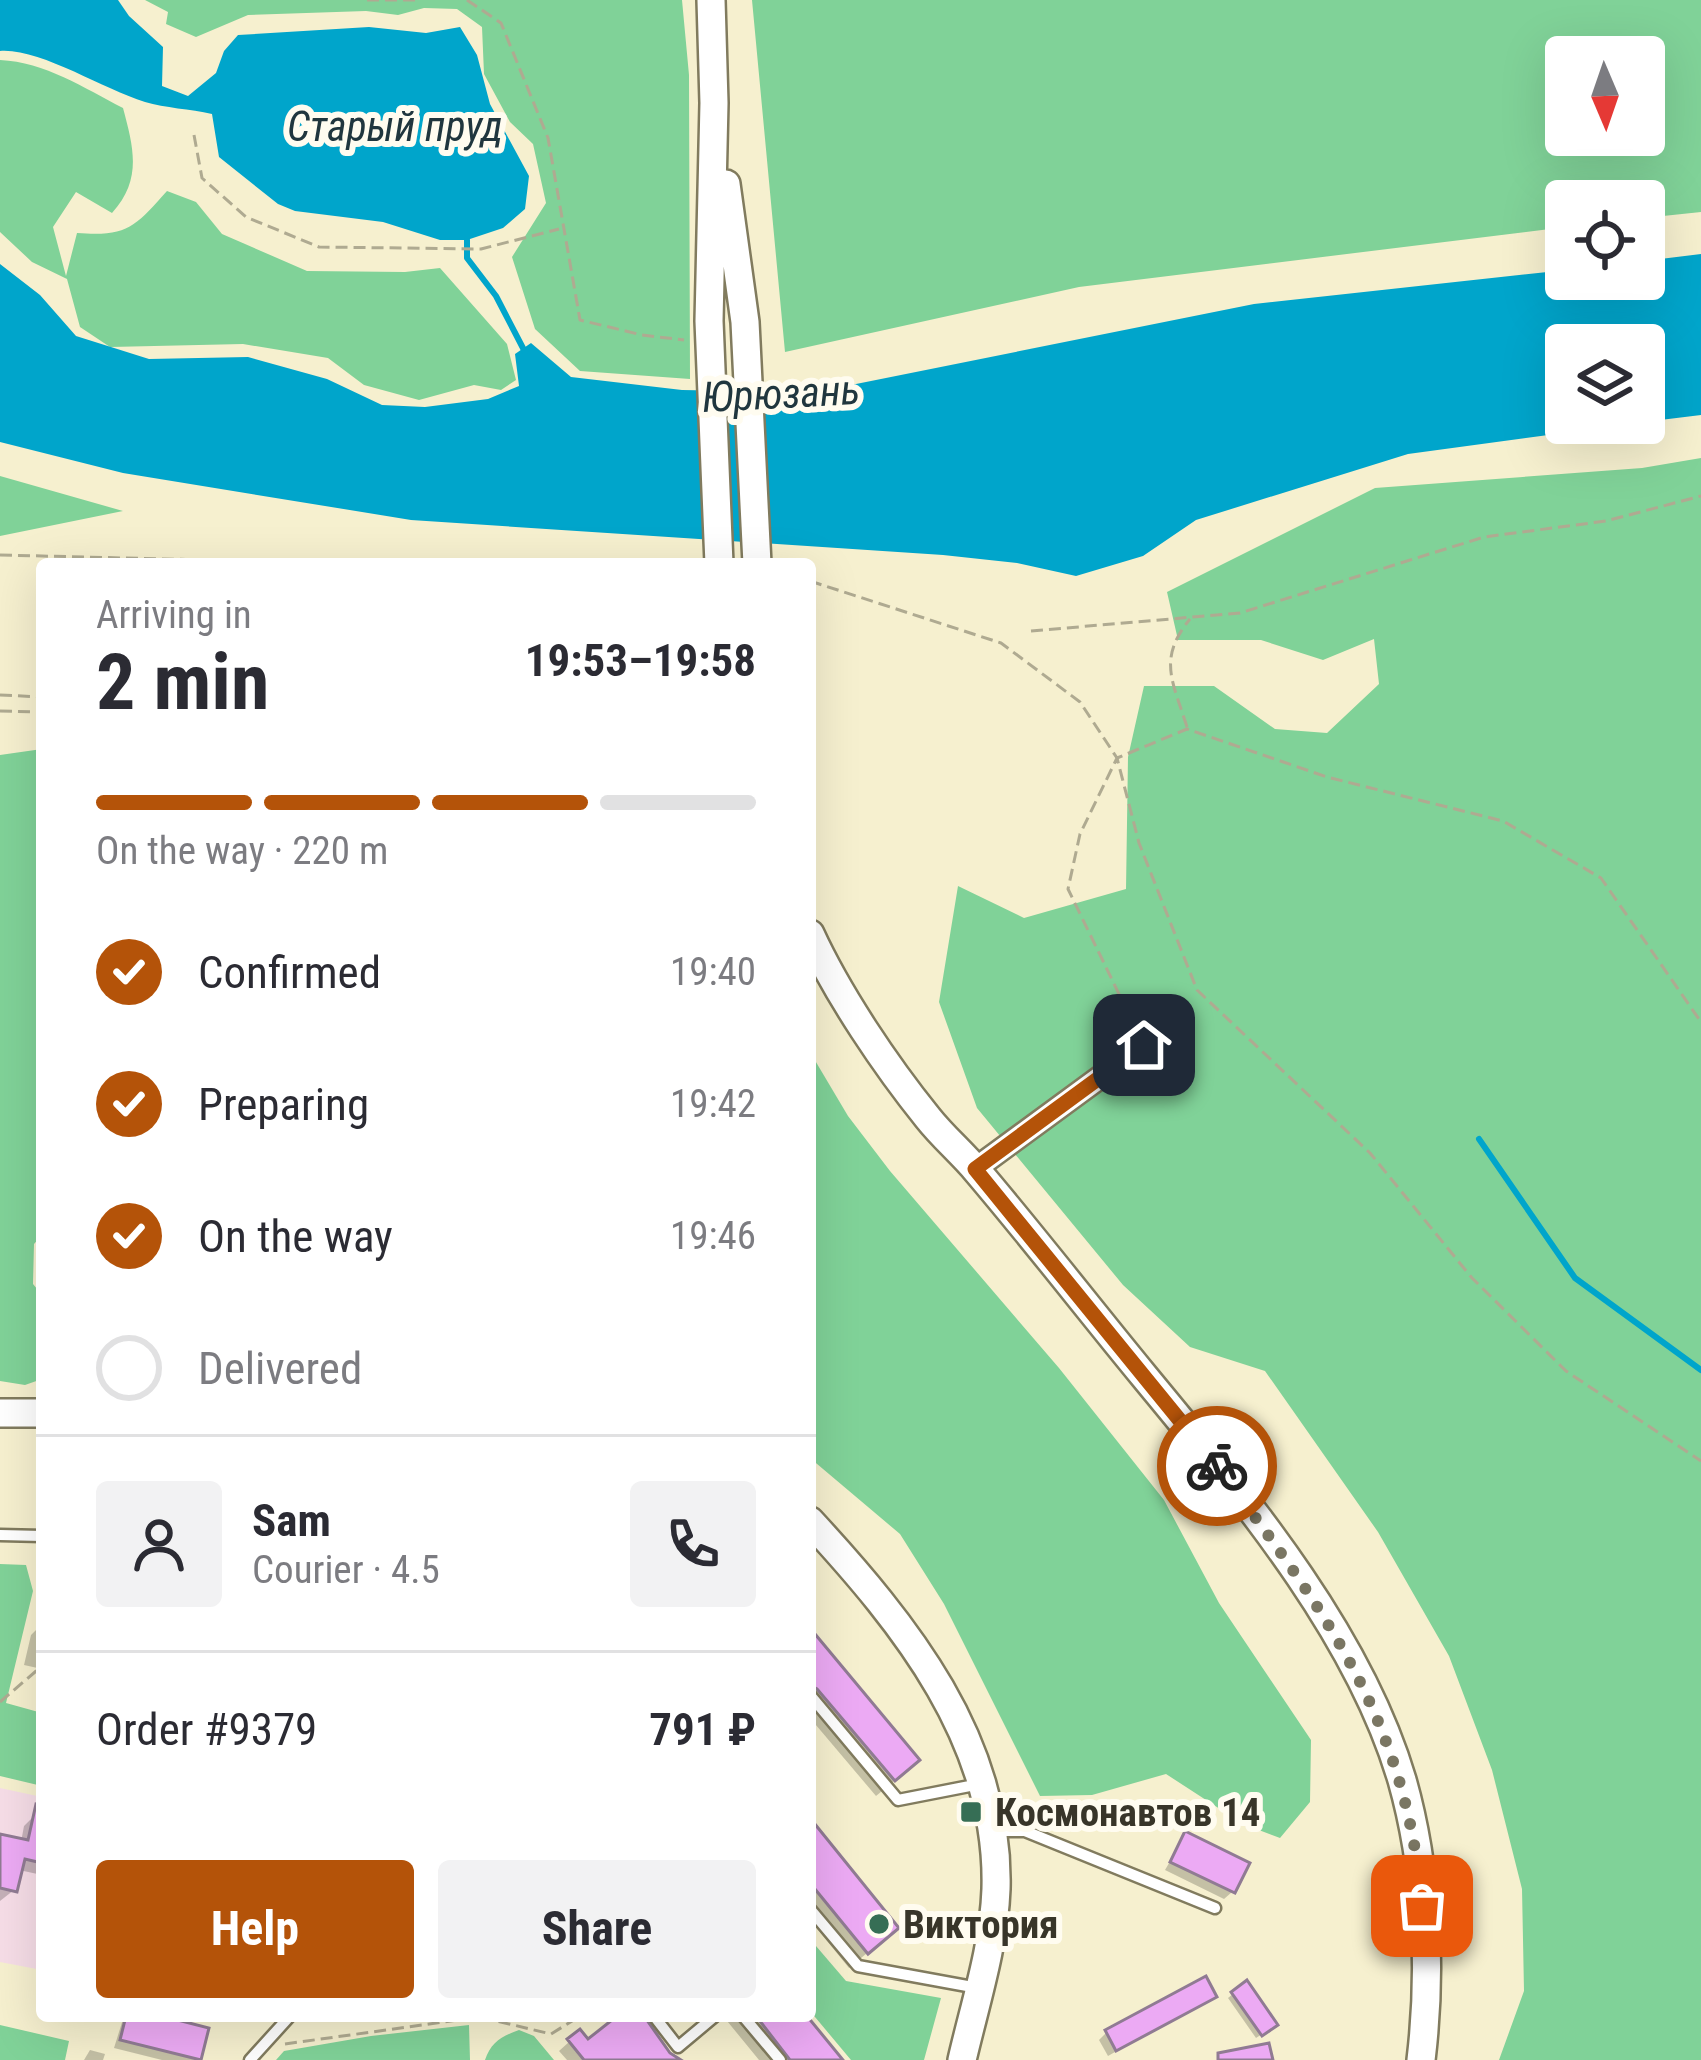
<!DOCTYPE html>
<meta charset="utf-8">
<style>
:root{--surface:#fff;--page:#f2f2f3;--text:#2b2b33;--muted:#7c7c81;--line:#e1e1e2;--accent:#b45309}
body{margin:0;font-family:"Roboto Condensed",sans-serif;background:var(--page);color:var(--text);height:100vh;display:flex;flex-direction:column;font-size:45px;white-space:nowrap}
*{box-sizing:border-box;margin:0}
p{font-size:39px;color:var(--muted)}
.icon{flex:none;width:66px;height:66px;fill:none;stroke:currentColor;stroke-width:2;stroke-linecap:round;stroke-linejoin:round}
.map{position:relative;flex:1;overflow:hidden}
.drawer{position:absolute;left:36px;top:558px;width:780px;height:1464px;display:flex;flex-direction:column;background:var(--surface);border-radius:12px;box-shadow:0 12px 48px #0002}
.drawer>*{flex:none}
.needle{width:78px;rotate:178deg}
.buttons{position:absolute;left:1545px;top:36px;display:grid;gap:24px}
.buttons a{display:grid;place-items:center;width:120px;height:120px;border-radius:12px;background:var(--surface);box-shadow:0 12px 48px #0002;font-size:60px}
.pin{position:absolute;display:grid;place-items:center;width:102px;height:102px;color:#fff;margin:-51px;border-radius:24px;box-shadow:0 6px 18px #0006}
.courier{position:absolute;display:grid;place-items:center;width:120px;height:120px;margin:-60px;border:9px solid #b45309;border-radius:50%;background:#fff;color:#222;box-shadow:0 3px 15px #0007}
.summary em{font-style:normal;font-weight:700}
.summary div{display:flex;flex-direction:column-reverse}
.summary{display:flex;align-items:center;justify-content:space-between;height:204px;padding:0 60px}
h1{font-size:78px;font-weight:700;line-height:90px}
.bar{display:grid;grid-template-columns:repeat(4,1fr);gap:18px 12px;align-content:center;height:144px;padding:0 60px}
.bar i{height:15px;border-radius:9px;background:var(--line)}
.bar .on{background:var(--accent)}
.bar p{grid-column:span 4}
.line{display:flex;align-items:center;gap:30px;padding:0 60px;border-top:3px solid var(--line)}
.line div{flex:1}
.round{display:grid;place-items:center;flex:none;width:126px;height:126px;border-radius:12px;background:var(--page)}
ol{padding:0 60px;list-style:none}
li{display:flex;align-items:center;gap:36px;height:132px}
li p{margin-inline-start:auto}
li .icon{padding:12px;border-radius:50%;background:var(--accent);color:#fff;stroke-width:4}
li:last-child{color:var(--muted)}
li i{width:66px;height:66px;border:6px solid var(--line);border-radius:50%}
.cta{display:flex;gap:24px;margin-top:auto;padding:24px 60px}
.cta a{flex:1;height:138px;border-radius:12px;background:var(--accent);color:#fff;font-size:48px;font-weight:700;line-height:138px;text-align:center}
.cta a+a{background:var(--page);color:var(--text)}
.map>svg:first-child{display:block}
.education{fill:#f6dde7}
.green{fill:#80d298;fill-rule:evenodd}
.water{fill:#00a5cb}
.shadow{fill:#0003}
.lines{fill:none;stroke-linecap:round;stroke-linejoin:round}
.stream{stroke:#00a5cb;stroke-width:6}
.building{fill:#ecaaf4;stroke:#907b93;stroke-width:3}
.lane-casing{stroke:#817b5e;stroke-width:15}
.street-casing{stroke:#817b5e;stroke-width:26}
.secondary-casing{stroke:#817b5e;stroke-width:32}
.path{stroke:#afaa91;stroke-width:3;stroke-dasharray:12 6;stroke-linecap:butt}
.lane{stroke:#fff;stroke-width:10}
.street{stroke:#fff;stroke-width:21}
.secondary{stroke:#fff;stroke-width:27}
.done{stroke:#7a7663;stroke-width:12;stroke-dasharray:0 21.6}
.route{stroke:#b45309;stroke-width:15}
.poi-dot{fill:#366e55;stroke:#fffcf0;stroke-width:4.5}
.labels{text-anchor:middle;stroke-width:12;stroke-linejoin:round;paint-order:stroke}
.poi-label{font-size:39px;font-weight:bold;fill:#383529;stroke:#fffcf0;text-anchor:start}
.water-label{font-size:42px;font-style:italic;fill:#20363e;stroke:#fffcf0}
</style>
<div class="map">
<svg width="1701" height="2060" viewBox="0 0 1701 2060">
<rect width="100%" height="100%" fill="#f6f0cf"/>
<!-- education -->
<path class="education" d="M 0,1788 L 42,1797 L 42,1970 L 0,1962 Z"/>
<!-- green -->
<path class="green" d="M 145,0 L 682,0 L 689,75 L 690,379 L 580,371 L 535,329 L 512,257 L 546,203 L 533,144 L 510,122 L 484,74 L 482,27 L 457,9 L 424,8 L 398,15 L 366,11 L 248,15 L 196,37 L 166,24 L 168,12 Z
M 752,0 L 1701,0 L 1701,212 L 1644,218 L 1644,201 L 1566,201 L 1566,227 L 1079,287 L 785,352 ZM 1566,57 L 1644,57 L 1644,135 L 1566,135 Z
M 0,60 C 45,62 84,88 123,108 C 134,149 142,180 112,213 L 76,192 L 53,227 L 66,276 L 77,233 C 127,237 135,227 167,191 L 196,202 L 222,234 L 307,271 L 405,272 L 440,268 L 507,344 L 516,380 L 501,390 L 474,385 L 419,400 L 364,385 L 328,358 L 243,344 L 110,347 L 80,327 L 67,279 L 32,262 L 0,232 Z
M 1701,458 L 1701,2060 L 1499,2060 L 1524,1991 L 1522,1889 L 1492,1770 L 1449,1656 L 1378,1532 L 1265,1371 L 1190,1347 L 1123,1285 L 977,1108 L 939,1002 L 958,886 L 1024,918 L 1126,889 L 1128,757 L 1144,686 L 1214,686 L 1275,729 L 1327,733 L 1379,684 L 1374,639 L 1323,660 L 1261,640 L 1178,640 L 1167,592 L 1375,488 L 1642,468 Z
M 0,476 L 123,511 L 0,536 Z
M 42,749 L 42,1235 L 34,1244 L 33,1284 L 42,1295 L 42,1379 L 25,1385 L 0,1381 L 0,755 Z
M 810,1052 L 848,1116 L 890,1171 L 1059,1368 L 1164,1500 L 1219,1603 L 1311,1740 L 1310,1802 L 1280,1838 L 1243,1824 L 1166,1774 L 1092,1795 L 1040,1796 L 944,1604 L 900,1534 L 810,1458 Z
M 0,1564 L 26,1565 L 33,1591 L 6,1703 L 42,1713 L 42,1786 L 0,1776 Z
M 810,1939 L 846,1981 L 941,1998 L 924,2060 L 851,2060 L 810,2011 Z
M 0,2025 L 69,2041 L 65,2060 L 0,2060 Z
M 469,2025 L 470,2060 L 276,2060 L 284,2051 L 371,2036 Z
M 519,2030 L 534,2036 L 554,2060 L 485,2060 C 491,2042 502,2036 519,2030 Z"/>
<!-- water -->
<path class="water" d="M 0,0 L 118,0 L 129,16 L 163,47 L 162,86 L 188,96 L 216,73 L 224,51 L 238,35 L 369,27 L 426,33 L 460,27 L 477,55 L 490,104 L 529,176 L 525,209 L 503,228 L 467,240 L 440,240 L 383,222 L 295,211 L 278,204 L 219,157 L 212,114 C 190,109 165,108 145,102 C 102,89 40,48 0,51 Z
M 1701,254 L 1701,415 L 1644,422 L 1644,345 L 1566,345 L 1566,423 L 1638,423 L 1408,454 L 1196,520 L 1143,556 L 1076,576 L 1017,563 L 943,555 L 411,520 L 123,473 L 0,442 L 0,264 L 40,295 L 76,336 L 149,359 L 248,357 L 327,379 L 382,405 L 425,407 L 488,399 L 519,386 L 515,354 L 531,343 L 571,377 L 682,390 L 783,392 L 856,384 L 1254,304 L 1566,270 L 1566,279 L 1644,279 L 1644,261 Z"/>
<!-- shadow -->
<path class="shadow" d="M 42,1624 L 42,1669 L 24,1665 L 31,1635 Z
M 810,1633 L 899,1777 L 876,1796 L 810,1718 Z
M 35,1815 L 42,1816 L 42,1875 L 19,1870 L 14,1890 L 0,1901 L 0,1837 L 21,1842 L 24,1826 Z
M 810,1823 L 878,1944 L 849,1968 L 810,1920 Z
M 1186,1834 L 1232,1892 L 1224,1899 L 1165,1870 Z
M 1233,1994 L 1270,2029 L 1256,2038 L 1228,1998 Z
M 1213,1996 L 1108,2056 L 1099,2040 L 1107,2032 Z
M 124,2016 L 150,2016 L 206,2030 L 197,2060 L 162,2060 L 114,2048 Z
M 622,2016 L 640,2016 L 675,2060 L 567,2060 L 559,2051 L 579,2033 L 588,2044 Z
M 723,2016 L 803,2016 L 839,2060 L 759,2060 Z
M 90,2050 L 105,2054 L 103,2060 L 84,2060 Z"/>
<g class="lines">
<!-- stream -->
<path class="stream" d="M 467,240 L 467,258 L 496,296 L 525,352
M 1479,1139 L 1575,1278 L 1701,1370"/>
</g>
<!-- building -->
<path class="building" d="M 810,1628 L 920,1760 L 895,1781 L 817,1689 L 810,1685 Z
M 36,1804 L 42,1805 L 42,1863 L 25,1859 L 17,1892 L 0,1888 L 0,1834 L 28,1840 Z
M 810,1818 L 899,1928 L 868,1954 L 810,1883 Z
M 1185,1831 L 1250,1863 L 1235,1893 L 1170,1862 Z
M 1206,1976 L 1217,1997 L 1116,2051 L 1105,2030 Z
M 1247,1980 L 1278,2025 L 1262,2036 L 1231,1992 Z
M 126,2016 L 162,2016 L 209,2028 L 201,2060 L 120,2040 Z
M 617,2016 L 644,2016 L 670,2053 L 681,2060 L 584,2060 L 567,2039 L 580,2029 L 588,2039 Z
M 756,2016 L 807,2016 L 843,2060 L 790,2060 Z
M 1269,2043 L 1273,2060 L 1218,2060 L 1218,2053 Z"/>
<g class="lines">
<defs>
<path id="lane" d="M 0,1535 L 42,1536
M 810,1695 L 898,1800 L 980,1784
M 994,1831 L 1025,1831 L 1215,1908
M 810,1909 L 858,1966 L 978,1988
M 654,2016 L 678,2047 L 715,2016
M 743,2016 L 780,2060
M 250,2060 L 290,2016"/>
<path id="street" d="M 975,1169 L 1144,1045"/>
<path id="secondary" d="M 711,0 L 714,103 L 709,321 L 719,564
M 726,184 L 745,322 L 757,564
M 810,934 C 838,995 886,1066 928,1118 C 943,1137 962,1153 977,1171 C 1034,1238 1088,1308 1144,1376 C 1241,1494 1358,1631 1402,1780 C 1427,1868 1432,1969 1421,2060
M 0,1413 L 42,1413
M 810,1521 C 905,1624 1000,1741 996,1889 C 994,1946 975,2004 962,2060"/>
</defs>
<!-- lane casing -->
<use href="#lane" class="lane-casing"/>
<!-- street casing -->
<use href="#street" class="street-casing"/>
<!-- secondary casing -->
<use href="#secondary" class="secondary-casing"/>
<!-- path -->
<path class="path" d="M 367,0 L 419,0
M 467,0 L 501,23 L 548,138 L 580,320 L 642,335 L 684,340
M 194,135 L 202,178 L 246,217 L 319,247 L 481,249 L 559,229
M 0,555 L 372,564
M 810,581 L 1001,643 L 1080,702 L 1117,758 L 1139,843 L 1197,990 L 1370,1153 L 1472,1278 L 1566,1371 L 1701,1461
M 1031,631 L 1240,613 L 1484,537 L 1606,521 L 1701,496
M 0,695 L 42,697
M 0,711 L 42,712
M 1187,727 C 1173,682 1157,659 1190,619
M 1135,1027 L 1068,889 L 1080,834 L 1117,758 L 1187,729 L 1327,777 L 1503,821 L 1601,878 L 1701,1022
M 0,1702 L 42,1666
M 285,2044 L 480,2017 L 551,2034 L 580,2016"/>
<!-- lane -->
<use href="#lane" class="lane"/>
<!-- street -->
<use href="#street" class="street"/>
<!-- secondary -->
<use href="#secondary" class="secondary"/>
</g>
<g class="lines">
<!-- done -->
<path class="done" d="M 1217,1466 C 1324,1609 1407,1721 1422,1906"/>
<!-- route -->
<path class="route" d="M 1144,1045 L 975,1169 L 1217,1466"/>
</g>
<!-- markers -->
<g class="poi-dot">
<rect x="959" y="1800" width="24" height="24" rx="6"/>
<circle cx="879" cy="1924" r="12"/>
</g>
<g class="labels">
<!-- poi labels -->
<g class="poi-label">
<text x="995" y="1826">Космонавтов 14</text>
<text x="903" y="1938">Виктория</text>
</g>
<!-- water labels -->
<g class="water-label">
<text x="395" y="141">Старый пруд</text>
<text transform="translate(781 393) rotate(-3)" y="15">Юрюзань</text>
</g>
</g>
</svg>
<div class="buttons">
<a><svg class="needle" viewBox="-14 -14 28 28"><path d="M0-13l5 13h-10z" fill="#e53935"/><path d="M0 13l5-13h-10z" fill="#7c7c81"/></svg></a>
<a><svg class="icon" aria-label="locate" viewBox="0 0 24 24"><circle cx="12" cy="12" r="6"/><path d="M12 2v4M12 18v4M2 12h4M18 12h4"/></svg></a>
<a><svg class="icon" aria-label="layers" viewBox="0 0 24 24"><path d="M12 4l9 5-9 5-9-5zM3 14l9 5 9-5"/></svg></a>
</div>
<div class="pin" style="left:1422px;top:1906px;background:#ea580c"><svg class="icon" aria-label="bag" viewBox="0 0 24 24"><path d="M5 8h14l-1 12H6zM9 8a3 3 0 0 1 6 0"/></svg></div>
<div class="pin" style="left:1144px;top:1045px;background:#1f2937"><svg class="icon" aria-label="home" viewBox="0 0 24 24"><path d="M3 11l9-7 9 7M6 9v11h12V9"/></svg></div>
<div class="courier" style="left:1217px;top:1466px"><svg class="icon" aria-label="bike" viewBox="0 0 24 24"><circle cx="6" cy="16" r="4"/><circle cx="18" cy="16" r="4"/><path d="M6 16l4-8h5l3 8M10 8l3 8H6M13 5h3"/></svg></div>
<section class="drawer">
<div class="summary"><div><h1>2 min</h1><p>Arriving in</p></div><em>19:53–19:58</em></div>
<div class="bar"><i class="on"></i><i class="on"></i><i class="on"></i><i></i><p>On the way · 220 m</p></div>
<ol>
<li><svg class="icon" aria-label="check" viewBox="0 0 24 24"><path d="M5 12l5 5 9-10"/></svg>Confirmed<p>19:40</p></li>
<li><svg class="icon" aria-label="check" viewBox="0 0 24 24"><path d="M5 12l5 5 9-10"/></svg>Preparing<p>19:42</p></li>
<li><svg class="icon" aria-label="check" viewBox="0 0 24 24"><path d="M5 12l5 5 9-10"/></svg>On the way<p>19:46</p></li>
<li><i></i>Delivered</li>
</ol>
<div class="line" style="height:216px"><a class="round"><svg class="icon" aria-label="person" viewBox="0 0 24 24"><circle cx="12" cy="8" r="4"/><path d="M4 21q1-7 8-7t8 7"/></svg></a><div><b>Sam</b><p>Courier · 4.5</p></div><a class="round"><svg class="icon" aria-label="phone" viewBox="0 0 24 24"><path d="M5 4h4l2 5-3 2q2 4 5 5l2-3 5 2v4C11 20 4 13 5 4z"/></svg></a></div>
<div class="line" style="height:156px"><div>Order #9379</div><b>791 ₽</b></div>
<div class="cta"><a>Help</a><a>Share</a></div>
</section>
</div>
